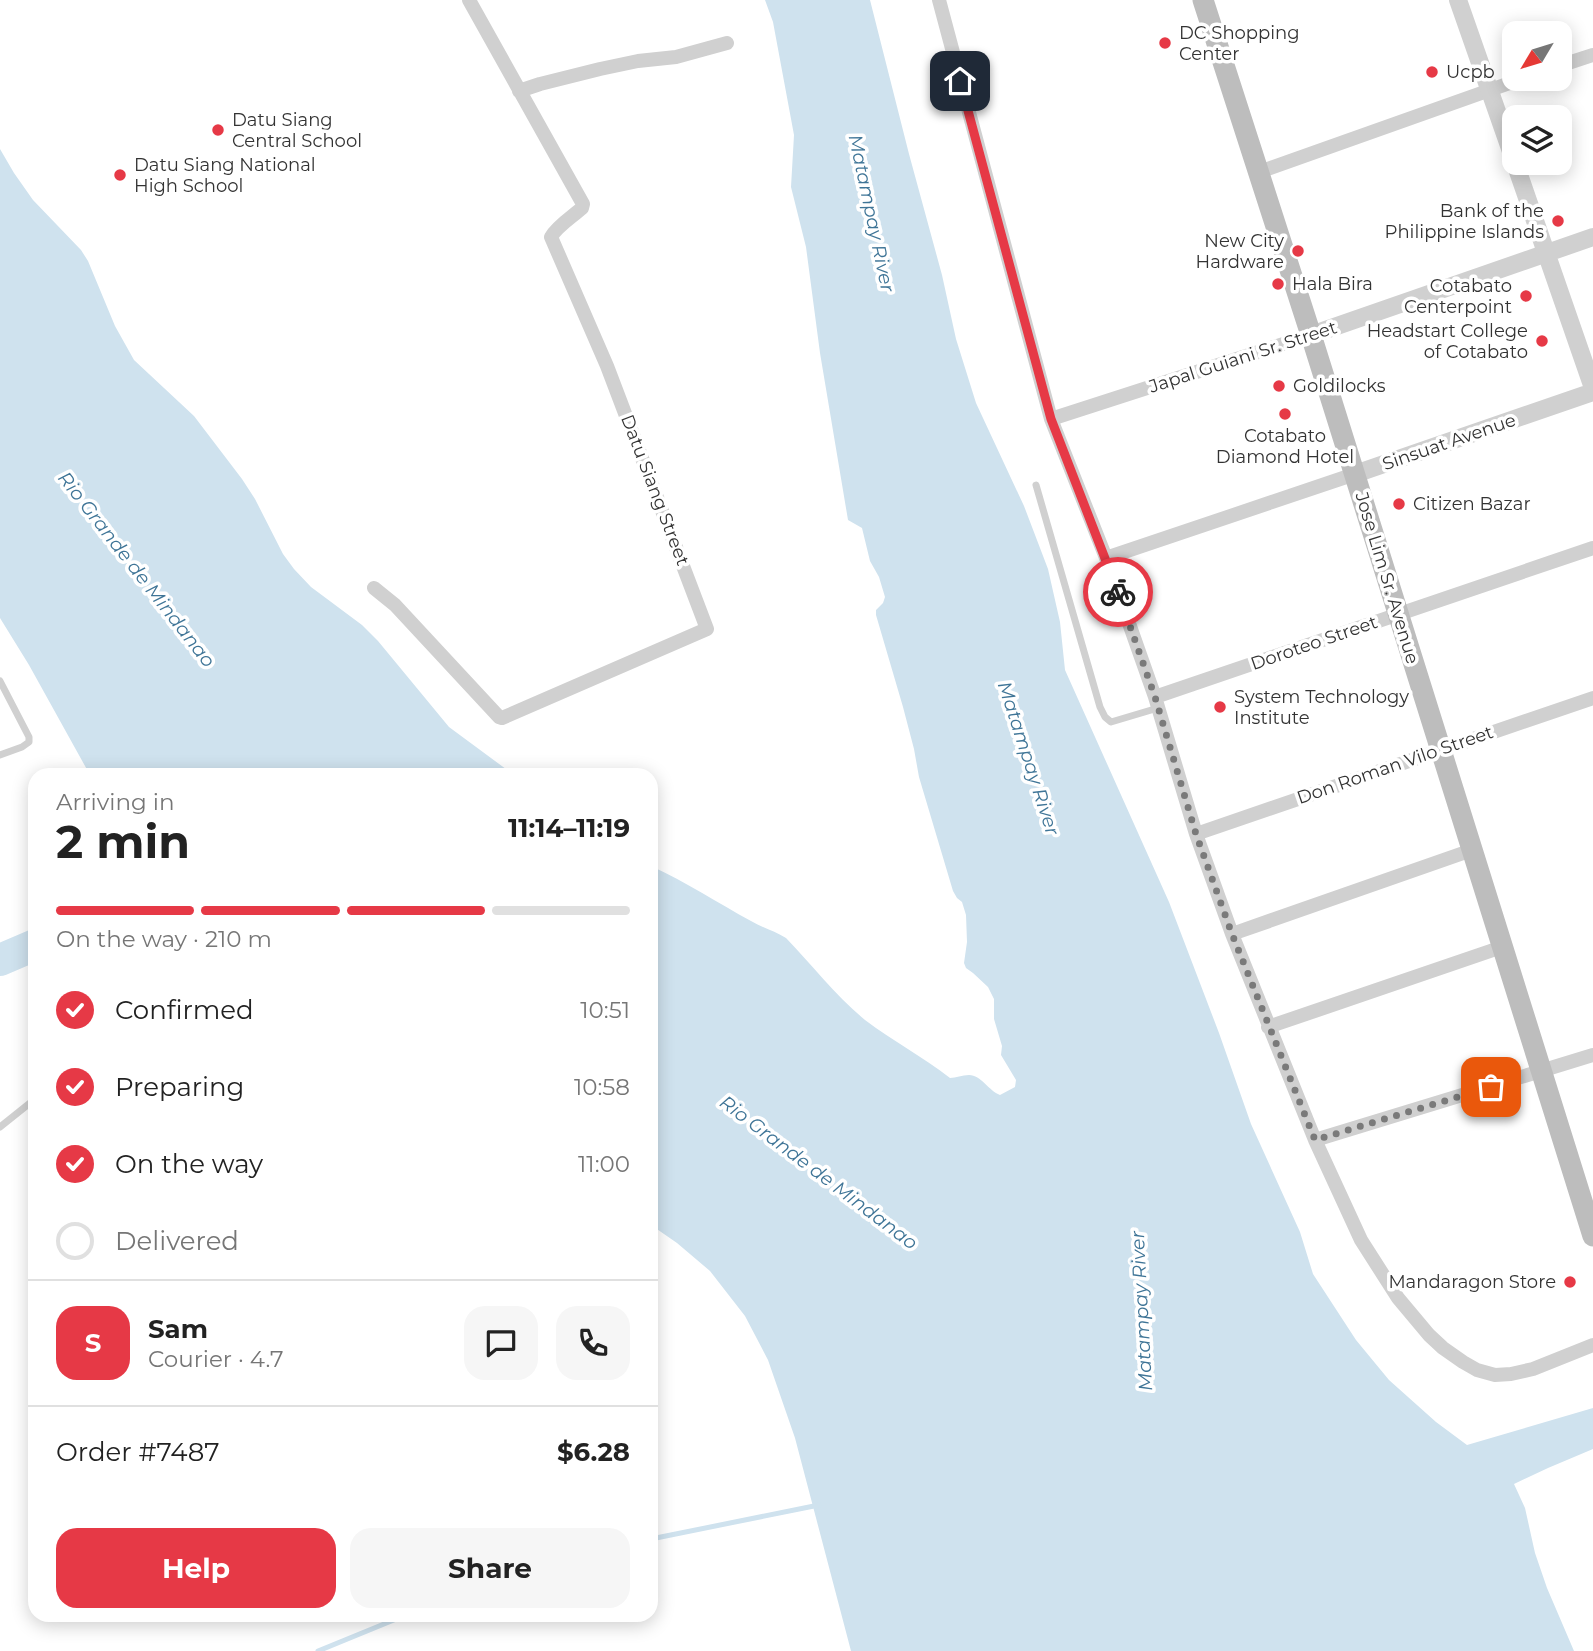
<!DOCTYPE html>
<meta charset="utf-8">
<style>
:root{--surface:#fff;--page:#f6f6f6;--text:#222;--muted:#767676;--line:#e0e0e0;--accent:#e63946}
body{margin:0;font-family:Montserrat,sans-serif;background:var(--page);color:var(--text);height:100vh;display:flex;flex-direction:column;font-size:26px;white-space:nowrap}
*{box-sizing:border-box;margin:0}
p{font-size:23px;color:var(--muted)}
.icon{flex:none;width:38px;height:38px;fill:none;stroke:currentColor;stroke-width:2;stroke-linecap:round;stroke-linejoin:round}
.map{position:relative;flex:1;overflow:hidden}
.side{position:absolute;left:28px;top:768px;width:630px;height:854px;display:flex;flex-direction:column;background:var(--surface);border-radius:21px;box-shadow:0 4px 18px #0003}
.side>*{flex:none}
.needle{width:46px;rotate:232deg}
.tools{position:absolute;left:1502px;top:21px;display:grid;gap:14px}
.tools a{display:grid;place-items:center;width:70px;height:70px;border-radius:14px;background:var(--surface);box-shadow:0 4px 18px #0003;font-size:35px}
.pin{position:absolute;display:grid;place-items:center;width:60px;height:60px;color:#fff;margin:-30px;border-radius:14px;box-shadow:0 4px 10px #0006}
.courier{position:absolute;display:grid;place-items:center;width:70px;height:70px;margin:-35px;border:5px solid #e63946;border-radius:50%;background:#fff;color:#222;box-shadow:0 2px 9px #0007}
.overview em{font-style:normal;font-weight:700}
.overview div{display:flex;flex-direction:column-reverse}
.overview{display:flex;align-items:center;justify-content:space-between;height:119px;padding:0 28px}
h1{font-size:46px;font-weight:700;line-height:52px}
.bar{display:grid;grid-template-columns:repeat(4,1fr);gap:10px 7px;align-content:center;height:84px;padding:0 28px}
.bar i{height:9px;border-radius:5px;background:var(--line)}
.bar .on{background:var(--accent)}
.bar p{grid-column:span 4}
.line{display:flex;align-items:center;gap:18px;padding:0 28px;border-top:2px solid var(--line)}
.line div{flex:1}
.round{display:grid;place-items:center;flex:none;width:74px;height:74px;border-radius:21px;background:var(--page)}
ol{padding:0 28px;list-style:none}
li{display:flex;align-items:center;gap:21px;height:77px}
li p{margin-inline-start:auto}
li .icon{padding:7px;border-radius:50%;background:var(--accent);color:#fff;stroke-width:4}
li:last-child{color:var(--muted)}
li i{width:38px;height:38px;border:4px solid var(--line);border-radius:50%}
.cta{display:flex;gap:14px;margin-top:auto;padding:14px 28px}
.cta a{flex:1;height:80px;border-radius:21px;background:var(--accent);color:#fff;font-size:28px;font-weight:700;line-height:80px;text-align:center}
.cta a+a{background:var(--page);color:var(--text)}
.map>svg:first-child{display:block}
.water{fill:#cfe2ee}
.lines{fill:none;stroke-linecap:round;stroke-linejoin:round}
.stream{stroke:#cfe2ee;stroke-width:5}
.river{stroke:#cfe2ee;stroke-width:32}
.service{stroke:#d0d0d0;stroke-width:7}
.minor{stroke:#d0d0d0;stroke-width:14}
.tertiary{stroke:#d0d0d0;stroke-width:18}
.secondary{stroke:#bdbdbd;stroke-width:21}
.done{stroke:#7a7a7a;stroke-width:7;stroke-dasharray:0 12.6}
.route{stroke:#e63946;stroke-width:9}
.poi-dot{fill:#e63946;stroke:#fff;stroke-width:2.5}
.labels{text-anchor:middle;stroke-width:7;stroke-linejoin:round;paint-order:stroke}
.poi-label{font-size:18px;fill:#333;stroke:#fff;text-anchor:start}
.street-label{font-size:18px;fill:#333;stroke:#fff}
.water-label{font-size:19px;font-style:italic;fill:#3f7597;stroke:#fff}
</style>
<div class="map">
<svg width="1593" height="1651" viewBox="0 0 1593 1651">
<rect width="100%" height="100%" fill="#fff"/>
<!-- water -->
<path class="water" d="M 765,0 L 870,0 L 909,154 L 942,275 L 956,339 L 976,403 L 1024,506 L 1048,569 L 1060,622 L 1065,670 L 1169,902 L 1219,1033 L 1251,1124 L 1300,1232 L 1313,1274 L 1356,1340 L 1389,1380 L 1436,1422 L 1467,1445 L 1593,1408 L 1593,1449 L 1548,1468 L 1514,1484 L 1525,1508 L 1535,1553 L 1547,1588 L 1574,1651 L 851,1651 L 795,1438 L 768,1360 L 745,1316 L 710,1271 L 677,1243 L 651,1225 L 651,866 C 686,882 718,903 751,921 C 763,928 775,931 786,938 C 812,965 836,996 865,1020 C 893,1041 923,1057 950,1078 C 956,1078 962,1075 969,1075 C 981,1075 989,1091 1000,1095 L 1015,1087 L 1016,1080 L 1001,1055 L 1002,1046 L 994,1019 L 994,999 L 988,987 L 973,973 L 966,968 L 964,963 L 967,942 L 966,915 L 962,902 L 957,898 L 953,891 L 919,777 L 914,749 L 903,707 L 876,615 L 876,610 L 883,603 L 885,597 L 879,577 L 870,561 L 862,528 L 848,520 L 820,353 L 806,247 L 791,187 L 794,135 L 773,22 Z
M 0,149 L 14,173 L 33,200 L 81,250 L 88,261 L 115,326 L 134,360 L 194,416 L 242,479 L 255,499 L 283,554 L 294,569 L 311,587 L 362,625 L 378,641 L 449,727 L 514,775 L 90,775 L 29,665 L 0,618 Z"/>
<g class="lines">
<!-- stream -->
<path class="stream" d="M 651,1539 L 819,1505
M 318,1651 L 406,1615"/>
<!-- river -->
<path class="river" d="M 0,960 L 35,945"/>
<!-- service -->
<path class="service" d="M 1036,485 L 1100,707 L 1105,717 L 1111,722 L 1158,708
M 0,681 L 29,737 L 29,742 L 22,747 L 0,755
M 0,1127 L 35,1099"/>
<!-- minor -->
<path class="minor" d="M 939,0 L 1051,419 L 1106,558 L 1155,697 L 1196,834 L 1232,934 L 1315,1140 L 1361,1240 L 1398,1298 L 1429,1335 L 1443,1348 L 1463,1362 L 1477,1370 L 1495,1375 L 1511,1374 L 1533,1369 L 1593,1345
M 1559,66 L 1593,55
M 519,91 L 540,84 L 600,69 L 638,61 L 676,57 L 727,43
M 1259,172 L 1521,79
M 1051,419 L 1311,335
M 1106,558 L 1355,474
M 374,588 L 395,605 L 499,717 L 502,718 L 707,629 L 607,366 L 551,237 C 557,226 572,217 582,208 L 583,204 L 469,0
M 1155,697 L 1593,548
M 1196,834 L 1593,698
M 1232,934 L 1472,850
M 1268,1027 L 1502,947
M 1315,1140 L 1593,1055"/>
<!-- tertiary -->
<path class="tertiary" d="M 1458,0 L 1514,160
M 1515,163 L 1593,388
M 1311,335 L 1593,237
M 1355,474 L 1593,392"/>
<!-- secondary -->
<path class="secondary" d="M 1203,0 L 1311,335 L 1593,1236"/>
</g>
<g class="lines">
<!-- done -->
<path class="done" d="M 1118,592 L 1155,697 L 1196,834 L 1232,934 L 1315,1140 L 1491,1087"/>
<!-- route -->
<path class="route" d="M 960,81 L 1051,419 L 1118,592"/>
</g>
<!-- markers -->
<g class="poi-dot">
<circle cx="1165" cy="43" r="7"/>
<circle cx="1432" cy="72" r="7"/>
<circle cx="218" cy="130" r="7"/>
<circle cx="120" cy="175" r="7"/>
<circle cx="1558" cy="221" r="7"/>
<circle cx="1298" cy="251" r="7"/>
<circle cx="1278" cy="284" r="7"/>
<circle cx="1526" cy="296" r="7"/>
<circle cx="1542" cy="341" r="7"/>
<circle cx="1279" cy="386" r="7"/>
<circle cx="1285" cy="414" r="7"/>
<circle cx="1399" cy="504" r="7"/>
<circle cx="1220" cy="707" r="7"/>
<circle cx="1570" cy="1282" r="7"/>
</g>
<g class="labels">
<!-- poi labels -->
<g class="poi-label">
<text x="1179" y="39">DC Shopping<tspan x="1179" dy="21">Center</tspan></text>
<text x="1446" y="78">Ucpb</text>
<text x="232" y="126">Datu Siang<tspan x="232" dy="21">Central School</tspan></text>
<text x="134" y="171">Datu Siang National<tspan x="134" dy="21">High School</tspan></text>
<text x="1544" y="217" text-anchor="end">Bank of the<tspan x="1544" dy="21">Philippine Islands</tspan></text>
<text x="1284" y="247" text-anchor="end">New City<tspan x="1284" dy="21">Hardware</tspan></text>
<text x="1292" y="290">Hala Bira</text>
<text x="1512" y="292" text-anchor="end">Cotabato<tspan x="1512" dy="21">Centerpoint</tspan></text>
<text x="1528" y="337" text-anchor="end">Headstart College<tspan x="1528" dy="21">of Cotabato</tspan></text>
<text x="1293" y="392">Goldilocks</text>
<text x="1285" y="442" text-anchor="middle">Cotabato<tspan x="1285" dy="21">Diamond Hotel</tspan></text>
<text x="1413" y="510">Citizen Bazar</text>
<text x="1234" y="703">System Technology<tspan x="1234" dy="21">Institute</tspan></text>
<text x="1556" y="1288" text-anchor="end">Mandaragon Store</text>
</g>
<!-- street labels -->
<g class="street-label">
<text transform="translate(1243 357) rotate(-18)" y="6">Japal Guiani Sr. Street</text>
<text transform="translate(1449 442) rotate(-19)" y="6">Sinsuat Avenue</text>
<text transform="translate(655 490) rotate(69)" y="6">Datu Siang Street</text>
<text transform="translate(1387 578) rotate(73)" y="6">Jose Lim Sr. Avenue</text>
<text transform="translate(1314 643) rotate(-19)" y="6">Doroteo Street</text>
<text transform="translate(1395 765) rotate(-19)" y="6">Don Roman Vilo Street</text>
</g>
<!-- water labels -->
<g class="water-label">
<text transform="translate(872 213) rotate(78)" y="7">Matampay River</text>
<text transform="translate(137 569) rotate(52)" y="7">Rio Grande de Mindanao</text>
<text transform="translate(1029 758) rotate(72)" y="7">Matampay River</text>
<text transform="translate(819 1172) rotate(37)" y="7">Rio Grande de Mindanao</text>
<text transform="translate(1141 1311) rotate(-93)" y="7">Matampay River</text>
</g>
</g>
</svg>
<div class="tools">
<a><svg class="needle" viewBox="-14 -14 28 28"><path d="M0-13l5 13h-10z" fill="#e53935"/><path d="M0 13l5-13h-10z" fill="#767676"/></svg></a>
<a><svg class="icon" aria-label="layers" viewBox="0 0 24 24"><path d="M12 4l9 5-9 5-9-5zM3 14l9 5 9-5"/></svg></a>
</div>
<div class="pin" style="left:1491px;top:1087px;background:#ea580c"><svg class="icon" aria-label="bag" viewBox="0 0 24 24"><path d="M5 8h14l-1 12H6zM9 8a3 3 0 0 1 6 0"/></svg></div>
<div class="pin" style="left:960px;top:81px;background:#1f2937"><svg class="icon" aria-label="home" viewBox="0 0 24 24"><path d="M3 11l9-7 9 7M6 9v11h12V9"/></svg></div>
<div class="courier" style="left:1118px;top:592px"><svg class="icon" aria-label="bike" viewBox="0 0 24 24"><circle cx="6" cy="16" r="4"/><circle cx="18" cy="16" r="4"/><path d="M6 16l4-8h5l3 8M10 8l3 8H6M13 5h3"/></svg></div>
<section class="side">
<div class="overview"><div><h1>2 min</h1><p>Arriving in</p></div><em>11:14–11:19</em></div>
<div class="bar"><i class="on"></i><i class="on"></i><i class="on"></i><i></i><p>On the way · 210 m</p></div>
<ol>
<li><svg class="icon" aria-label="check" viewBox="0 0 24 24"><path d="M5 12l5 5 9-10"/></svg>Confirmed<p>10:51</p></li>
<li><svg class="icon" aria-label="check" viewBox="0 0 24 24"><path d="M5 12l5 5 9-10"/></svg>Preparing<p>10:58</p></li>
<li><svg class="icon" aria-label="check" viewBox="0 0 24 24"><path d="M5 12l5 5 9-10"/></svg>On the way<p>11:00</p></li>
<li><i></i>Delivered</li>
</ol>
<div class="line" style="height:126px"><b class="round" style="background:var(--accent);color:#fff">S</b><div><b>Sam</b><p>Courier · 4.7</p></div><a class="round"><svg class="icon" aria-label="chat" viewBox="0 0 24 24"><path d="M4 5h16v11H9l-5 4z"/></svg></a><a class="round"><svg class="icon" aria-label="phone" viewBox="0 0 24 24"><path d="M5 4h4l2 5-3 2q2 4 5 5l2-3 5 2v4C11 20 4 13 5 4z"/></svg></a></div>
<div class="line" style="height:91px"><div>Order #7487</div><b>$6.28</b></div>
<div class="cta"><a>Help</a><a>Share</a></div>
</section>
</div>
